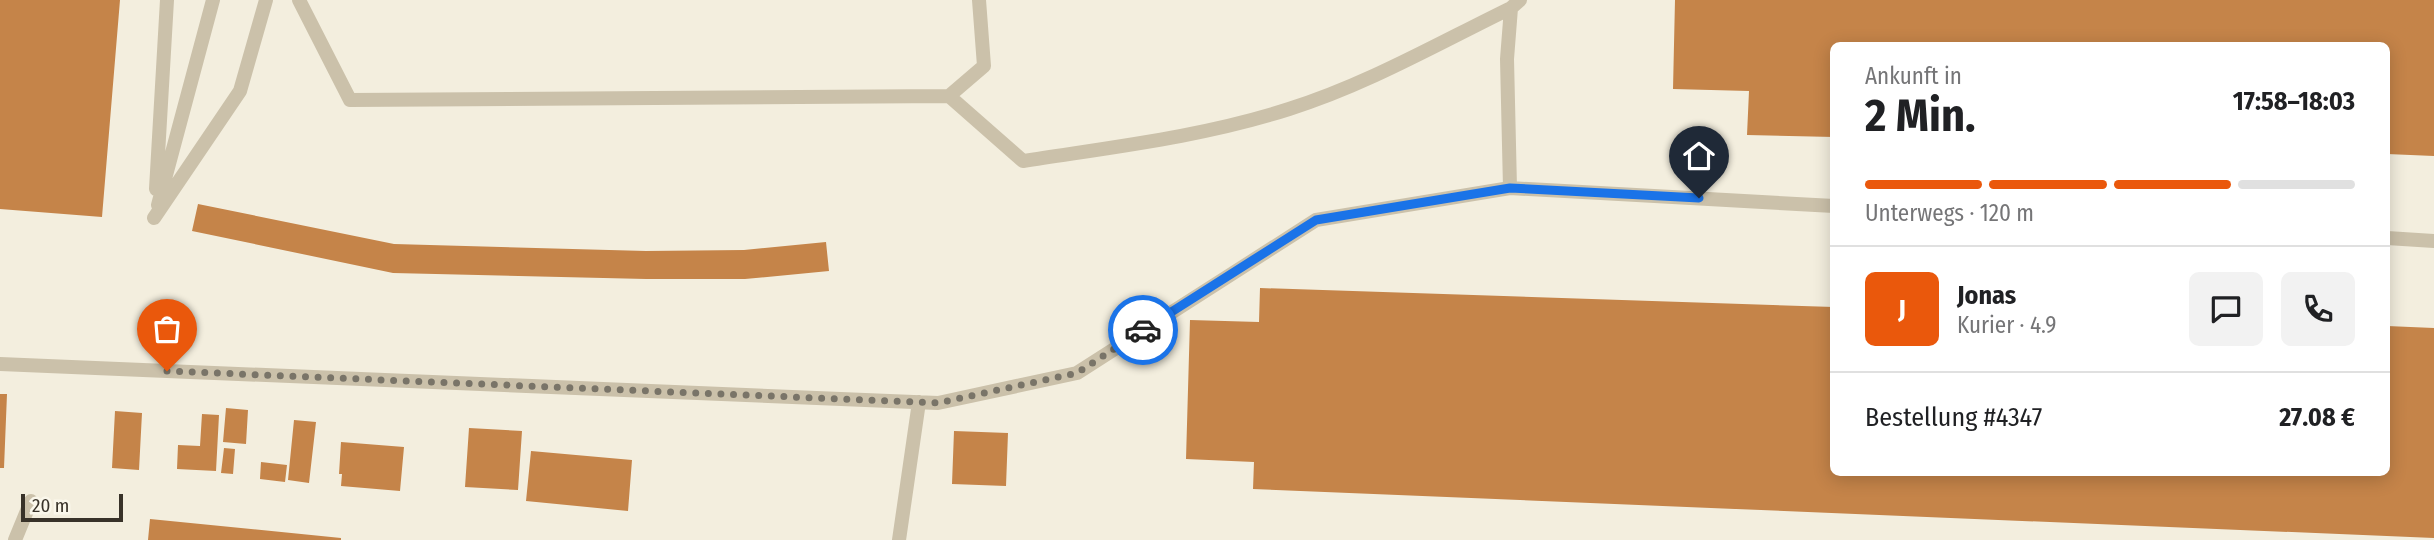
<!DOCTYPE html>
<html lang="de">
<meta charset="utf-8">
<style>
:root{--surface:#fff;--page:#f2f2f2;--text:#202124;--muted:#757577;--line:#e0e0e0;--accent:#ea580c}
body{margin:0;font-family:"Fira Sans Condensed",sans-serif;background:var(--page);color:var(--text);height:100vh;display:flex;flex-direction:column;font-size:26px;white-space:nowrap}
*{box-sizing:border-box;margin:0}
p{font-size:23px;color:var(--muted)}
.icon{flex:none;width:38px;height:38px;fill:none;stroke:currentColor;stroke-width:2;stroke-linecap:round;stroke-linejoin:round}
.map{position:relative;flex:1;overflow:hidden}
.panel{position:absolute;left:1830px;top:42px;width:560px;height:434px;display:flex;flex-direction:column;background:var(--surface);border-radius:10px;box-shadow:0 4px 18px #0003}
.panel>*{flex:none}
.scale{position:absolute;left:21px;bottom:18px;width:102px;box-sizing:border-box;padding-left:7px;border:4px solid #383229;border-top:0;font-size:19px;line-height:24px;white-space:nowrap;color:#383229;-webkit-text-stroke:5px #faf7eb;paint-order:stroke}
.pin{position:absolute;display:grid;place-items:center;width:60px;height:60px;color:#fff;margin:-72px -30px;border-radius:50% 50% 50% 0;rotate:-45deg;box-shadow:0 0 7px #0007}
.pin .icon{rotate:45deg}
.courier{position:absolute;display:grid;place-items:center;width:70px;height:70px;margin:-35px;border:5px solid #1a73e8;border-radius:50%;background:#fff;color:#222;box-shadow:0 2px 9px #0007}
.head em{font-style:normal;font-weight:700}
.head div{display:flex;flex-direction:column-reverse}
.head{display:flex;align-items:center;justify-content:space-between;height:119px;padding:0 35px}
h1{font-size:46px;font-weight:700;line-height:52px}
.bar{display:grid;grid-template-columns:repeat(4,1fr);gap:10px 7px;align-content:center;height:84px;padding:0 35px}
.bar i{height:9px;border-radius:5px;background:var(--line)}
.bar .active{background:var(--accent)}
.bar p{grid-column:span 4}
.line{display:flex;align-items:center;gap:18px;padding:0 35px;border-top:2px solid var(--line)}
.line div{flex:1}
.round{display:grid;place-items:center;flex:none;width:74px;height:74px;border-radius:10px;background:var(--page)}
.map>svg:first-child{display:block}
.building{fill:#c58449}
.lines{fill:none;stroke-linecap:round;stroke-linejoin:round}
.lane{stroke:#cbc1aa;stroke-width:14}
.done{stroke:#797468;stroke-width:7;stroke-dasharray:0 12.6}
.route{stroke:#1a73e8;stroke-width:9}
</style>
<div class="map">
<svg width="2434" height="540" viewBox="0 0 2434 540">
<rect width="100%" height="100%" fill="#f3eede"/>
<!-- building -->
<path class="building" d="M 0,0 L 120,0 L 102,217 L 0,209 Z
M 1675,0 L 2434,0 L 2434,156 L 2387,154 L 2387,46 L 1834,46 L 1834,137 L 1747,135 L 1749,91 L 1673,89 Z
M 198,204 L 394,244 L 646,251 L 744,250 L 826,242 L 829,271 L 745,279 L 646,279 L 393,273 L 192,231 Z
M 1260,288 L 1834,307 L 1834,472 L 2387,472 L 2387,326 L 2434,328 L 2434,538 L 1253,489 L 1254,462 L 1186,459 L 1190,320 L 1259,322 Z
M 0,394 L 7,394 L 4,468 L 0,468 Z
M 226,408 L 248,410 L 246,444 L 223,442 Z
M 115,411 L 142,413 L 139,470 L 112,468 Z
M 202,414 L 219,415 L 216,471 L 177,469 L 178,445 L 200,446 Z
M 294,420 L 316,422 L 309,483 L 288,480 Z
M 469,428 L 522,431 L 518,490 L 465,487 Z
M 954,431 L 1008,433 L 1006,486 L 952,484 Z
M 341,442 L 404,447 L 400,491 L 341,486 L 342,474 L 339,474 Z
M 224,448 L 235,449 L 233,474 L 221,473 Z
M 531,451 L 632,460 L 628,511 L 526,501 Z
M 261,462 L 287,465 L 285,482 L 260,479 Z
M 150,519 L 341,538 L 341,540 L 148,540 Z"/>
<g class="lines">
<!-- lane -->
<path class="lane" d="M 299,0 L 350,100 L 949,96 L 1023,161 C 1112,147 1202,137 1289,109 C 1366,85 1439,43 1511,8
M 949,96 L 984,66 L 979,0
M 1510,188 L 1507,59 L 1511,8 L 1520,0
M 156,189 L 167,0
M 158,205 L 213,0
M 154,218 L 240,91 L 266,0
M 2387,238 L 2434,241
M 0,364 L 938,403 L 1077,373 L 1316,220 L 1510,188 L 1834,206
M 15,540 L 31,501
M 899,540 L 919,402"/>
</g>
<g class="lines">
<!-- done -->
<path class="done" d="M 167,371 L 938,403 L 1077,373 L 1143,330"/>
<!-- route -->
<path class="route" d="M 1143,330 L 1316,220 L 1510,188 L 1699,198"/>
</g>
</svg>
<div class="scale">20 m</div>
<div class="pin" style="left:167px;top:371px;background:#ea580c"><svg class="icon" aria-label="bag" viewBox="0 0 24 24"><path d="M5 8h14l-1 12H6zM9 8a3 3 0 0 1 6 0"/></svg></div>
<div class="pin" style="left:1699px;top:198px;background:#1f2937"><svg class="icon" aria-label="home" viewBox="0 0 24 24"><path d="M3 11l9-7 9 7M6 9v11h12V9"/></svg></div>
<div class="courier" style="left:1143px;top:330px"><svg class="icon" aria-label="car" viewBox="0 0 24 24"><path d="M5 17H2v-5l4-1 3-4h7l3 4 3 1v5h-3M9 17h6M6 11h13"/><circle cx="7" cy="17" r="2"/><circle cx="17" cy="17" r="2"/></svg></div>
<section class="panel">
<div class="head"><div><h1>2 Min.</h1><p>Ankunft in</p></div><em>17:58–18:03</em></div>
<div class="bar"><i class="active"></i><i class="active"></i><i class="active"></i><i></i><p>Unterwegs · 120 m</p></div>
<div class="line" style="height:126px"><b class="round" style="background:var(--accent);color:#fff">J</b><div><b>Jonas</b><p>Kurier · 4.9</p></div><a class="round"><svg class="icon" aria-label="chat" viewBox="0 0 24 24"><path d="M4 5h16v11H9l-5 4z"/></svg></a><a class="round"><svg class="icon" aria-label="phone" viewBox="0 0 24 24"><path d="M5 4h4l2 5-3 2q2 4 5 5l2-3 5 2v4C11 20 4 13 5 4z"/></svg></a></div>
<div class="line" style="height:91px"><div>Bestellung #4347</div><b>27.08 €</b></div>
</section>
</div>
